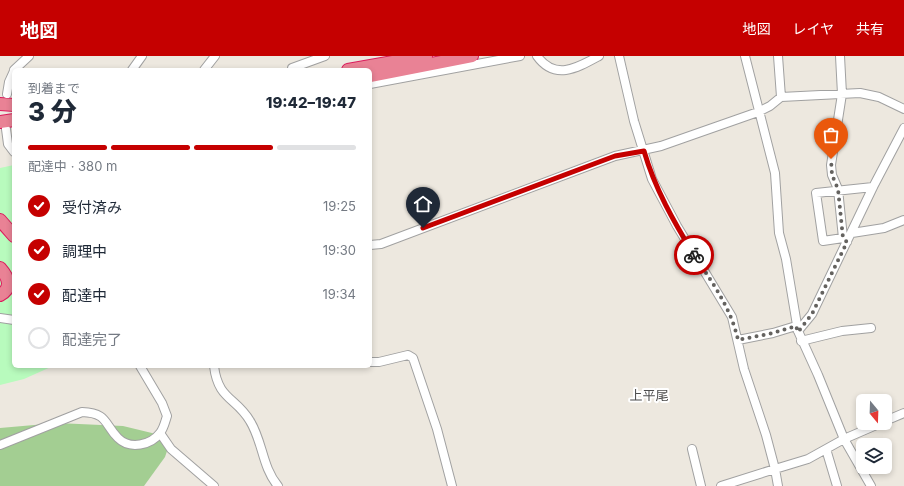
<!DOCTYPE html>
<html lang="ja">
<meta charset="utf-8">
<style>
:root{--surface:#fff;--page:#f6f6f7;--text:#1f2937;--muted:#747a83;--line:#e0e1e3;--accent:#c50000}
body{margin:0;font-family:Inter,"Noto Sans JP",sans-serif;background:var(--page);color:var(--text);height:100vh;display:flex;flex-direction:column;font-size:15px;white-space:nowrap}
*{box-sizing:border-box;margin:0}
p{font-size:13px;color:var(--muted)}
.icon{flex:none;width:22px;height:22px;fill:none;stroke:currentColor;stroke-width:2;stroke-linecap:round;stroke-linejoin:round}
.map{position:relative;flex:1;overflow:hidden}
.drawer{position:absolute;left:12px;top:12px;width:360px;height:300px;display:flex;flex-direction:column;background:var(--surface);border-radius:6px;box-shadow:0 2px 6px #0003}
.drawer>*{flex:none}
.needle{width:26px;rotate:161deg}
.controls{position:absolute;left:856px;top:338px;display:grid;gap:8px}
.controls a{display:grid;place-items:center;width:36px;height:36px;border-radius:6px;background:var(--surface);box-shadow:0 2px 6px #0003;font-size:20px}
.pin{position:absolute;display:grid;place-items:center;width:34px;height:34px;color:#fff;margin:-41px -17px;border-radius:50% 50% 50% 0;rotate:-45deg;box-shadow:0 0 4px #0007}
.pin .icon{rotate:45deg}
.courier{position:absolute;display:grid;place-items:center;width:40px;height:40px;margin:-20px;border:3px solid #c50000;border-radius:50%;background:#fff;color:#222;box-shadow:0 1px 5px #0007}
.headline em{font-style:normal;font-weight:800}
.headline div{display:flex;flex-direction:column-reverse}
.headline{display:flex;align-items:center;justify-content:space-between;height:68px;padding:0 16px}
h1{font-size:26px;font-weight:800;line-height:30px}
.bar{display:grid;grid-template-columns:repeat(4,1fr);gap:6px 4px;align-content:center;height:48px;padding:0 16px}
.bar i{height:5px;border-radius:3px;background:var(--line)}
.bar .selected{background:var(--accent)}
.bar p{grid-column:span 4}
ol{padding:0 16px;list-style:none}
li{display:flex;align-items:center;gap:12px;height:44px}
li p{margin-inline-start:auto}
li .icon{padding:4px;border-radius:50%;background:var(--accent);color:#fff;stroke-width:4}
li:last-child{color:var(--muted)}
li i{width:22px;height:22px;border:2px solid var(--line);border-radius:50%}
header{display:flex;align-items:center;gap:24px;box-sizing:border-box;height:56px;padding:0 20px;background:var(--accent);color:#fff}
header strong{font-size:19px}
nav{display:flex;gap:22px;margin-inline-start:auto;font-size:14px}
.map>svg:first-child{display:block}
.forest{fill:#a3ce92}
.park{fill:#b8fbbd}
.lines{fill:none;stroke-linecap:round;stroke-linejoin:round}
.minor-casing{stroke:#a1a1a1;stroke-width:10}
.highway-casing{stroke:#db1c5d;stroke-width:14}
.minor{stroke:#fff;stroke-width:8}
.highway{stroke:#e98295;stroke-width:12}
.done{stroke:#64625f;stroke-width:4;stroke-dasharray:0 7.2}
.route{stroke:#c50000;stroke-width:5}
.labels{text-anchor:middle;stroke-width:4;stroke-linejoin:round;paint-order:stroke}
.quarter-label{font-size:13px;fill:#4d4d4d;stroke:#fff}
</style>
<header>
<strong>地図</strong>
<nav><a>地図</a><a>レイヤ</a><a>共有</a></nav>
</header>
<div class="map">
<svg width="904" height="430" viewBox="0 0 904 430">
<rect width="100%" height="100%" fill="#ede8df"/>
<!-- forest -->
<path class="forest" d="M 57,367 L 123,370 L 156,378 L 168,392 L 165,401 L 144,430 L 0,430 L 0,372 Z"/>
<!-- park -->
<path class="park" d="M 14,109 L 14,310 L 53,310 L 24,323 L 0,329 L 0,112 Z"/>
<g class="lines">
<defs>
<path id="minor" d="M 537,0 C 555,25 577,12 599,0
M 619,0 L 634,65 L 652,123 L 677,170 L 732,261 L 744,313 L 766,379 L 775,413 L 808,403 L 844,383 L 881,367
M 745,0 L 775,117 L 779,177 L 786,203 L 798,275 L 818,319 L 844,383 L 871,430
M 778,0 L 781,41
M 840,0 L 842,38 L 831,109 L 832,119 L 838,133 L 843,182
M 14,14 L 29,0
M 132,14 L 142,0
M 204,14 L 215,0
M 292,14 L 292,12 L 325,0
M 370,28 L 520,0
M 7,38 L 9,26 L 14,15
M 6,73 L 8,88 L 14,96
M 852,177 L 884,172 L 904,164
M 847,186 L 843,182 L 823,185 L 816,137 L 873,131
M 370,189 L 381,188 L 615,100 L 661,90 L 758,56 L 770,50 L 781,41 L 860,37 L 879,41 L 904,53
M 0,262 L 14,264
M 798,275 L 812,258 L 873,131 L 904,72
M 738,284 L 773,277 L 796,270
M 801,285 L 842,275 L 871,272
M 370,306 L 379,306 L 408,299 L 413,302 L 437,373 L 452,430
M 214,310 C 218,344 236,341 250,365 C 263,386 262,411 278,430
M 885,365 L 904,357
M 160,377 L 171,393 L 214,430
M 0,389 L 82,356 C 108,357 104,368 118,382 C 130,394 151,389 160,377 C 164,372 165,366 167,360 L 162,347 L 140,310
M 692,393 L 701,430
M 826,393 L 837,430
M 721,430 L 775,413 L 778,430"/>
<path id="highway" d="M 348,14 L 426,0
M 370,20 L 472,0
M 0,48 L 14,49
M 0,66 L 14,64
M 0,164 L 14,180
M 0,212 C 8,221 13,232 0,239"/>
</defs>
<!-- minor casing -->
<use href="#minor" class="minor-casing"/>
<!-- highway casing -->
<use href="#highway" class="highway-casing"/>
<!-- minor -->
<use href="#minor" class="minor"/>
<!-- highway -->
<use href="#highway" class="highway"/>
</g>
<g class="lines">
<!-- done -->
<path class="done" d="M 694,199 C 712,226 731,252 738,284 L 773,277 L 796,270 L 798,276 L 812,258 L 847,186 L 843,182 L 838,133 L 832,119 L 831,103"/>
<!-- route -->
<path class="route" d="M 423,172 L 615,100 L 644,95 C 655,133 674,166 694,199"/>
</g>
<g class="labels">
<!-- quarter labels -->
<g class="quarter-label">
<text x="649" y="344">上平尾</text>
</g>
</g>
</svg>
<div class="controls">
<a><svg class="needle" viewBox="-14 -14 28 28"><path d="M0-13l5 13h-10z" fill="#e53935"/><path d="M0 13l5-13h-10z" fill="#747a83"/></svg></a>
<a><svg class="icon" aria-label="layers" viewBox="0 0 24 24"><path d="M12 4l9 5-9 5-9-5zM3 14l9 5 9-5"/></svg></a>
</div>
<div class="pin" style="left:831px;top:103px;background:#ea580c"><svg class="icon" aria-label="bag" viewBox="0 0 24 24"><path d="M5 8h14l-1 12H6zM9 8a3 3 0 0 1 6 0"/></svg></div>
<div class="pin" style="left:423px;top:172px;background:#1f2937"><svg class="icon" aria-label="home" viewBox="0 0 24 24"><path d="M3 11l9-7 9 7M6 9v11h12V9"/></svg></div>
<div class="courier" style="left:694px;top:199px"><svg class="icon" aria-label="bike" viewBox="0 0 24 24"><circle cx="6" cy="16" r="4"/><circle cx="18" cy="16" r="4"/><path d="M6 16l4-8h5l3 8M10 8l3 8H6M13 5h3"/></svg></div>
<section class="drawer">
<div class="headline"><div><h1>3 分</h1><p>到着まで</p></div><em>19:42–19:47</em></div>
<div class="bar"><i class="selected"></i><i class="selected"></i><i class="selected"></i><i></i><p>配達中 · 380 m</p></div>
<ol>
<li><svg class="icon" aria-label="check" viewBox="0 0 24 24"><path d="M5 12l5 5 9-10"/></svg>受付済み<p>19:25</p></li>
<li><svg class="icon" aria-label="check" viewBox="0 0 24 24"><path d="M5 12l5 5 9-10"/></svg>調理中<p>19:30</p></li>
<li><svg class="icon" aria-label="check" viewBox="0 0 24 24"><path d="M5 12l5 5 9-10"/></svg>配達中<p>19:34</p></li>
<li><i></i>配達完了</li>
</ol>
</section>
</div>
